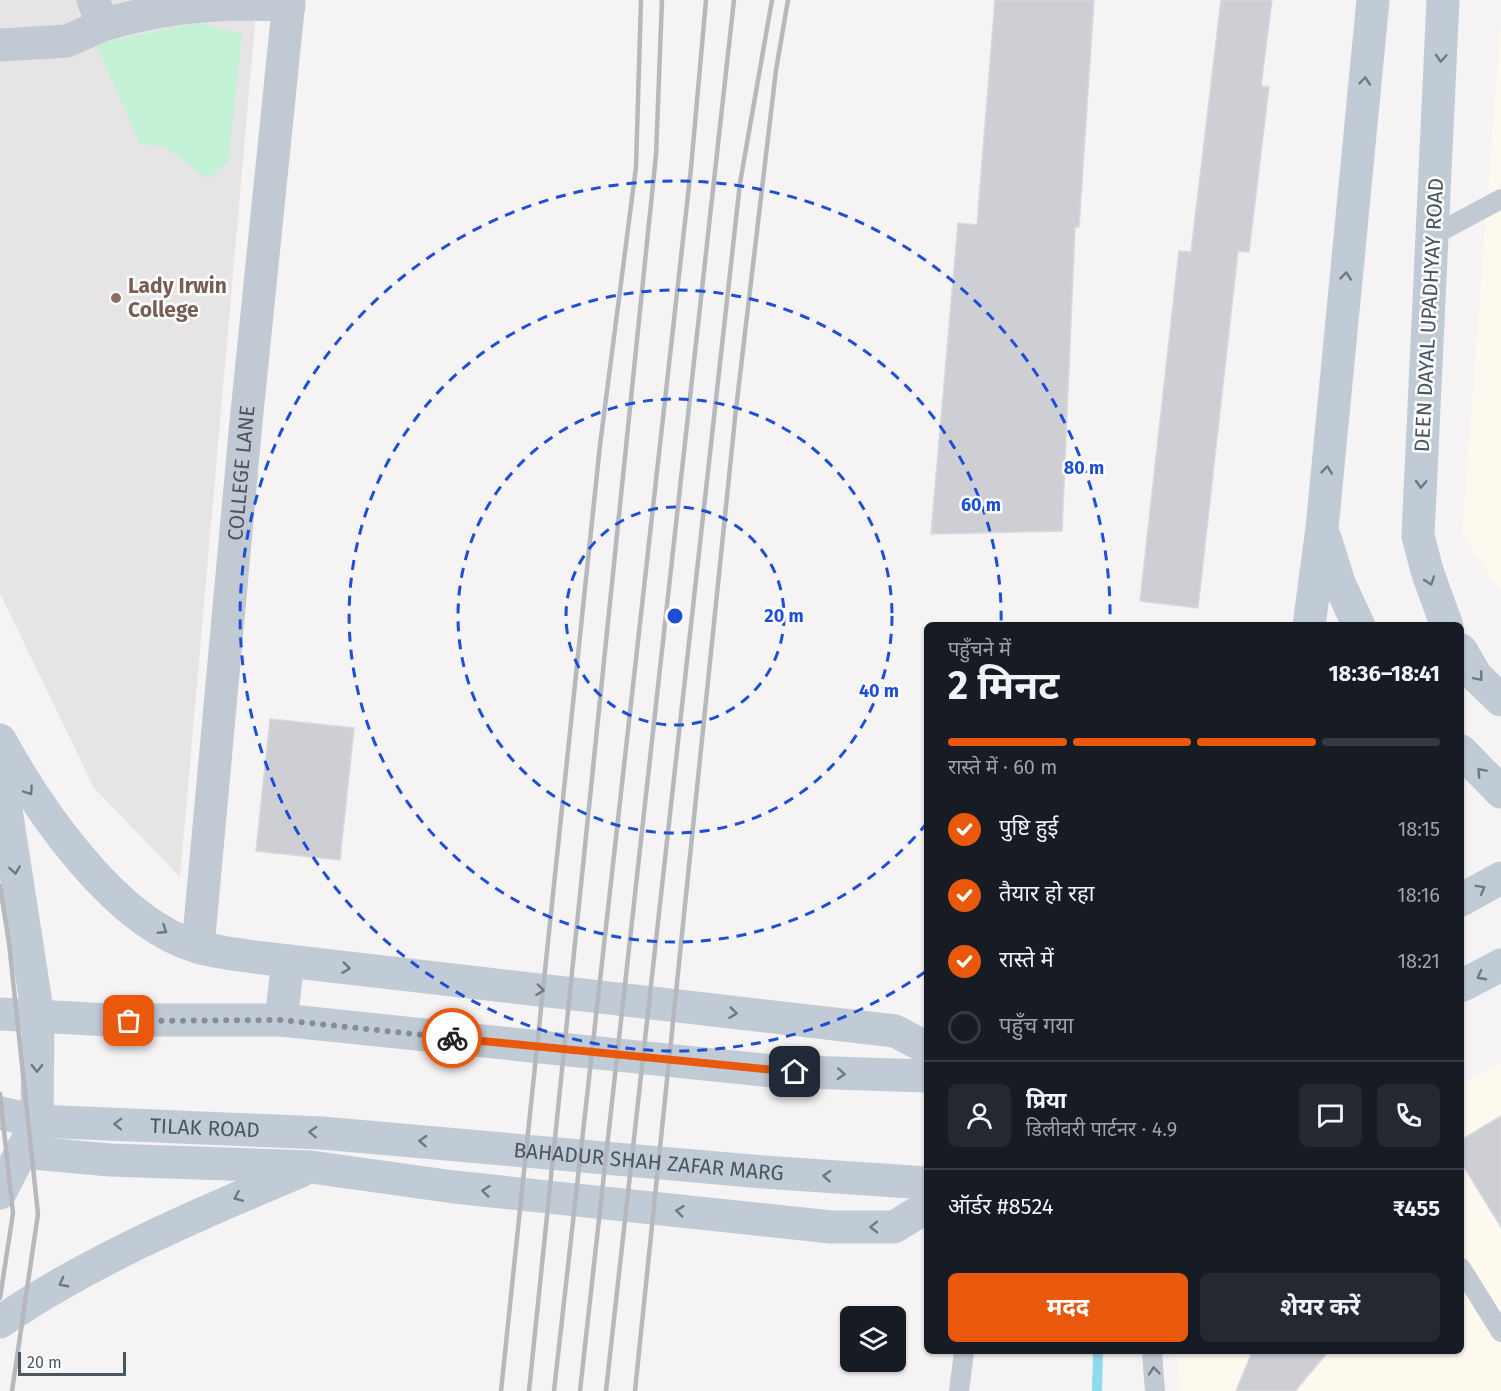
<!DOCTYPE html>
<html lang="hi">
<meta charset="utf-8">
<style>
:root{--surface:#171b24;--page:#242831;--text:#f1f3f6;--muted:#9ea1a6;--line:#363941;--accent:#ea580c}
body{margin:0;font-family:"Fira Sans","Noto Sans Devanagari",sans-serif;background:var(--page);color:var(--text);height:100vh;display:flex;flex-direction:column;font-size:22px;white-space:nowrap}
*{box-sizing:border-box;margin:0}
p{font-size:20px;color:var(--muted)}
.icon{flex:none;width:33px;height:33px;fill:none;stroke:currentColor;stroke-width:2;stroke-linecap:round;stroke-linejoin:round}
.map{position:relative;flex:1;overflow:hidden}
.details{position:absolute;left:924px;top:622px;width:540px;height:732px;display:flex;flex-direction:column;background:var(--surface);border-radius:9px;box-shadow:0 2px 4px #0004}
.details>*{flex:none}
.fabs{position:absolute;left:840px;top:1306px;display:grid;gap:12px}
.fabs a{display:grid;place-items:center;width:66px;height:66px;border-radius:9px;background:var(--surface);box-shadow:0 2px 4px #0004;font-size:30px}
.scale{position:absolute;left:18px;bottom:15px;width:108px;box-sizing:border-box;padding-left:6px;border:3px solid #4a5661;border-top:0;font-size:16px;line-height:21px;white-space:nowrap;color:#4a5661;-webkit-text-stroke:4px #fff;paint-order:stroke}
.pin{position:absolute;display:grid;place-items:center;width:51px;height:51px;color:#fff;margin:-26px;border-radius:12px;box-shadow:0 3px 9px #0006}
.courier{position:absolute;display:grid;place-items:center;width:60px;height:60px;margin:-30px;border:4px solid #ea580c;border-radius:50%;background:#fff;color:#222;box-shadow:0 2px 8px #0007}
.summary em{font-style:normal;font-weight:700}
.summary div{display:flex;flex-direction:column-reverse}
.summary{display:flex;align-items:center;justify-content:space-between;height:102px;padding:0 24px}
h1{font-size:39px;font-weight:700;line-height:45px}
.bar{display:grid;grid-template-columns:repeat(4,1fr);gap:9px 6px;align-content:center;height:72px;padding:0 24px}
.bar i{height:8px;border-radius:4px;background:var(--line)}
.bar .current{background:var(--accent)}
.bar p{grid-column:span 4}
.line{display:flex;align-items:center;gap:15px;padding:0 24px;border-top:2px solid var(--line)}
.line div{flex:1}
.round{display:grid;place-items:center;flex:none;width:63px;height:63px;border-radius:9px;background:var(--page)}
ol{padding:0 24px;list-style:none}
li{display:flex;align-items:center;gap:18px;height:66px}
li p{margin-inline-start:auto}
li .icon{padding:6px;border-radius:50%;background:var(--accent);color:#fff;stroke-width:4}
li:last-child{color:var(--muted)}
li i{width:33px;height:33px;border:3px solid var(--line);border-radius:50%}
.button{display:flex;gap:12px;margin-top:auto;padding:12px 24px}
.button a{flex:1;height:69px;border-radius:9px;background:var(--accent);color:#fff;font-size:24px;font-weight:700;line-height:69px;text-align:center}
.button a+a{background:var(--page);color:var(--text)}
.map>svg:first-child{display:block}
.commercial{fill:#fdf9ef}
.education{fill:#e6e4e5}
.green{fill:#c3f1d5}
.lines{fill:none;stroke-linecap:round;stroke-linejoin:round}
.stream{stroke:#90daee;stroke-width:10}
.building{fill:#cdcfd5;stroke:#d7d9de;stroke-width:1.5}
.lane{stroke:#c1cad2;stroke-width:20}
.street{stroke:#c1cad2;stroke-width:33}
.secondary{stroke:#c1cbd6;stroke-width:33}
.rail{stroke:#b5b8bd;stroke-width:4.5}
.oneway{stroke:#6e7984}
.oneway2{stroke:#6e7983}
.done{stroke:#868d94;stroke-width:6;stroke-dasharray:0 10.8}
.route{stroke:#ea580c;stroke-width:8}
.ring{fill:none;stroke:#1d4ed8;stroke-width:3;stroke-dasharray:10 8}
.education-dot{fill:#8d6e63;stroke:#fff;stroke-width:2}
.labels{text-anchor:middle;stroke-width:5;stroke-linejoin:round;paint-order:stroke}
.education-label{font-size:21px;font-weight:bold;fill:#785e54;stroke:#fff;text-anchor:start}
.street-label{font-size:21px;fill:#4a5661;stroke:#fff}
.centre{fill:#1d4ed8;stroke:#fff;stroke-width:3}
.ring-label{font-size:18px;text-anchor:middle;font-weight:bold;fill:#1d4ed8;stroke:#fff;stroke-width:5;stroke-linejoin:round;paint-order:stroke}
</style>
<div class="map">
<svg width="1501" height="1391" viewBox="0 0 1501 1391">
<rect width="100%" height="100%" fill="#f5f3f3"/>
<!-- commercial -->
<path class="commercial" d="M 1501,19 L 1501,592 L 1462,535 Z
M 1501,1062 L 1501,1391 L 1180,1391 L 1177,1352 L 1461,1352 L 1461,1085 Z"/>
<!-- education -->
<path class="education" d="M 0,0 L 257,0 L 180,877 L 94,788 L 0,593 Z"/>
<!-- green -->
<path class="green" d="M 197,23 L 242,34 L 228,162 L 207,179 L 166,147 L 140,144 L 96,44 Z"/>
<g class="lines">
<!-- stream -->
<path class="stream" d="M 1097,1391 L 1098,1352"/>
</g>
<!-- building -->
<path class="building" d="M 995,0 L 1094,0 L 1079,227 L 1075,227 L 1062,531 L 931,534 L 958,223 L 977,225 Z
M 1221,0 L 1272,0 L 1261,86 L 1269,87 L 1249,252 L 1238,251 L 1198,608 L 1140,601 L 1179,251 L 1191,252 Z
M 270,719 L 354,728 L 340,860 L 256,851 Z
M 1501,1116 L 1501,1227 L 1461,1162 L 1461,1140 Z
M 1252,1352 L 1328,1352 L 1295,1391 L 1236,1391 Z"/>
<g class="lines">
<!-- lane -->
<path class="lane" d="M 1432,236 L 1501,199
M 1461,1268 L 1501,1332
M 1152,1352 L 1155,1391
M 959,1391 L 964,1352"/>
<!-- street -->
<g class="street">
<path d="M 93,0 L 103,25 C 162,7 227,1 289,6"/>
<path d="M 0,45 L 67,41 L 103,25"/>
<path id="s1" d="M 198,947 L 246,422 L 289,0"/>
</g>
<!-- secondary -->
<g class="secondary">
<path d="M 1443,0 L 1418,536 L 1428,574 L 1447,626"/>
<path d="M 1325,538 L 1339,583 L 1359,626"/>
<path d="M 1309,626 L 1322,528 L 1373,0"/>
<path d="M 1461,650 L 1476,676 L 1501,700"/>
<path d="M 0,740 C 39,811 116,924 198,947 C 226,955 259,957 288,961 L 895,1031 L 927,1048"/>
<path d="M 1461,751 L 1501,792"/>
<path d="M 0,771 L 38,1016 L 37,1121 L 0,1193"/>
<path d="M 1461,900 L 1501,878"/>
<path d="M 1461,986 L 1501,965"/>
<path d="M 0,1014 L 109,1020 L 281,1020 L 772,1071 L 927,1076"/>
<path d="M 281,1020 L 288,961"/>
<path id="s2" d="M 0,1113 L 37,1121 L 322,1133 L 763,1172 L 927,1183"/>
<path d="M 21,1152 L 110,1160 L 311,1167 L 454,1187 L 831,1227 L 894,1227 L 927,1207"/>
<path d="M 0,1322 C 90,1260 201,1213 301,1171"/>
</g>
<!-- rail -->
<path class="rail" d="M 0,886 L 9,943 L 38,1214 L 12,1391
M 0,1094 L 13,1213 L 0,1298
M 501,1391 L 600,445 L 636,167 L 641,0
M 529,1391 L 656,155 L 662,0
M 554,1391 L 691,168 L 706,0
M 580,1391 L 734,0
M 606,1391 L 740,183 L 772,0
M 635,1391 L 736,409 L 776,70 L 788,0"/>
</g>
<!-- one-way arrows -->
<defs><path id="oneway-chevron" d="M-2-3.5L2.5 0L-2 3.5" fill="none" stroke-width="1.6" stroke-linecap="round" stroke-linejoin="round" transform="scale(1.5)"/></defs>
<g class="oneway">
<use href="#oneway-chevron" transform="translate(1441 58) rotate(93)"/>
<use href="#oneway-chevron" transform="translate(1365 81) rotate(-84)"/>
<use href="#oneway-chevron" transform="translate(1346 276) rotate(-84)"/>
<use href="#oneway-chevron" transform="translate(1327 470) rotate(-84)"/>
<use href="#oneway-chevron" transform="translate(1421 484) rotate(93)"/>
<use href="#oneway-chevron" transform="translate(1430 581) rotate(71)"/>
<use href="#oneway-chevron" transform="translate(1479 677) rotate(50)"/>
<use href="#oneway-chevron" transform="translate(1481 772) rotate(-133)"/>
<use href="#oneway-chevron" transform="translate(29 791) rotate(56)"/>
<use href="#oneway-chevron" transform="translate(15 870) rotate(81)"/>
<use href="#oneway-chevron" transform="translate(1481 889) rotate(-29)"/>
<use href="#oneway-chevron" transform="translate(163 930) rotate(33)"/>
<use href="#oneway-chevron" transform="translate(346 968) rotate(7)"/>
<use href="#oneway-chevron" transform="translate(1481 976) rotate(152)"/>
<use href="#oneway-chevron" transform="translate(540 990) rotate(7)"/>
<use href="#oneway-chevron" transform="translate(733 1013) rotate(7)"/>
<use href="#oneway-chevron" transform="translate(37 1068) rotate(90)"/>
<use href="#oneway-chevron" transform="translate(841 1074) rotate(3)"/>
<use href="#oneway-chevron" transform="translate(118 1124) rotate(-178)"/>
<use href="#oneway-chevron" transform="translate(313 1132) rotate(-177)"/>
<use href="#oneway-chevron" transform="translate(423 1141) rotate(-176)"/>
<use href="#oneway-chevron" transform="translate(827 1176) rotate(-176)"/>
<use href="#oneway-chevron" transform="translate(486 1191) rotate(-174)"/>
<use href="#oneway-chevron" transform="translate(238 1197) rotate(157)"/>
<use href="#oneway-chevron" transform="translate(680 1211) rotate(-174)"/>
<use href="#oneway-chevron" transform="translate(874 1227) rotate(179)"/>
<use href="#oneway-chevron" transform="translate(63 1283) rotate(152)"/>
</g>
<use class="oneway2" href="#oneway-chevron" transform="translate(1154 1371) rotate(-95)"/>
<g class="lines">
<!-- done -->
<path class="done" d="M 129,1021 L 281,1020 L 452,1038"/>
<!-- route -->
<path class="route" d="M 452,1038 L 795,1072"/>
</g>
<!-- distance rings -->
<g class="ring">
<circle cx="675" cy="616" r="109"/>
<circle cx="675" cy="616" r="217"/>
<path d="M927 823A326 326 0 1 1 1001 625"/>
<path d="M925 972A435 435 0 1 1 1110 624"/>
</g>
<!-- markers -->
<circle class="education-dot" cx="116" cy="298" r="6"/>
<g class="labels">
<!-- education labels -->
<g class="education-label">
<text x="128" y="293">Lady Irwin<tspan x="128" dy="24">College</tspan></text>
</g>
<!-- street labels -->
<g class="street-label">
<text transform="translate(1429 315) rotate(-87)" y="7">DEEN DAYAL UPADHYAY ROAD</text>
<text dy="7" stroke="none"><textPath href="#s1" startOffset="476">COLLEGE LANE</textPath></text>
<text dy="7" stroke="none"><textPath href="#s2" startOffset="206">TILAK ROAD</textPath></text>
<text dy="7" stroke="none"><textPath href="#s2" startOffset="651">BAHADUR SHAH ZAFAR MARG</textPath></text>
</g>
</g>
<circle cx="675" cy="616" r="9" class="centre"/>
<g class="ring-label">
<text x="1084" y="474">80 m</text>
<text x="981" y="511">60 m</text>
<text x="784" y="622">20 m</text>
<text x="879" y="697">40 m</text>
</g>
</svg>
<div class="fabs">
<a><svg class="icon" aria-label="layers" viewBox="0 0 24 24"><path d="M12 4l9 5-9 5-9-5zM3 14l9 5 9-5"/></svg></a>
</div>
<div class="scale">20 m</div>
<div class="pin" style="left:129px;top:1021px;background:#ea580c"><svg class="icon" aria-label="bag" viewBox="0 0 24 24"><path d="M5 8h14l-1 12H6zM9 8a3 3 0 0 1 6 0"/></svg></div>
<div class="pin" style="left:795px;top:1072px;background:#1f2937"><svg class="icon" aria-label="home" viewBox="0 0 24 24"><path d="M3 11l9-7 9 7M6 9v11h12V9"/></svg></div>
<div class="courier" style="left:452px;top:1038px"><svg class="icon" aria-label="bike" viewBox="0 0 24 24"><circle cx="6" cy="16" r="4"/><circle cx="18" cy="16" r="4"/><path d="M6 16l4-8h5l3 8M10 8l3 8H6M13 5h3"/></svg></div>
<section class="details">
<div class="summary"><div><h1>2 मिनट</h1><p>पहुँचने में</p></div><em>18:36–18:41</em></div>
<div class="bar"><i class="current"></i><i class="current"></i><i class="current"></i><i></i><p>रास्ते में · 60 m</p></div>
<ol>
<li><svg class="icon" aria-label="check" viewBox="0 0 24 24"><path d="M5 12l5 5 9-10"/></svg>पुष्टि हुई<p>18:15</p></li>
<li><svg class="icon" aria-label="check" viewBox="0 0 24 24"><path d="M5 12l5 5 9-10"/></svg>तैयार हो रहा<p>18:16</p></li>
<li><svg class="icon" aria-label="check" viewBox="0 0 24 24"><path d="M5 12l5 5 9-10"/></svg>रास्ते में<p>18:21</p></li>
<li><i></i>पहुँच गया</li>
</ol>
<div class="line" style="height:108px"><a class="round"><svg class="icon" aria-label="person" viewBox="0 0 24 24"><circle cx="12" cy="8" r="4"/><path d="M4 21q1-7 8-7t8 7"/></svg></a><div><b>प्रिया</b><p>डिलीवरी पार्टनर · 4.9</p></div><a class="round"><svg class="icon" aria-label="chat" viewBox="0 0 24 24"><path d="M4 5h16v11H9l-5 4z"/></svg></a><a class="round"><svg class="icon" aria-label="phone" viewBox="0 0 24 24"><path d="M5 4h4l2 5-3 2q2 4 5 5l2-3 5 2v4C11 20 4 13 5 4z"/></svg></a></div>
<div class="line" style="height:78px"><div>ऑर्डर #8524</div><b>₹455</b></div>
<div class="button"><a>मदद</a><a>शेयर करें</a></div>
</section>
</div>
